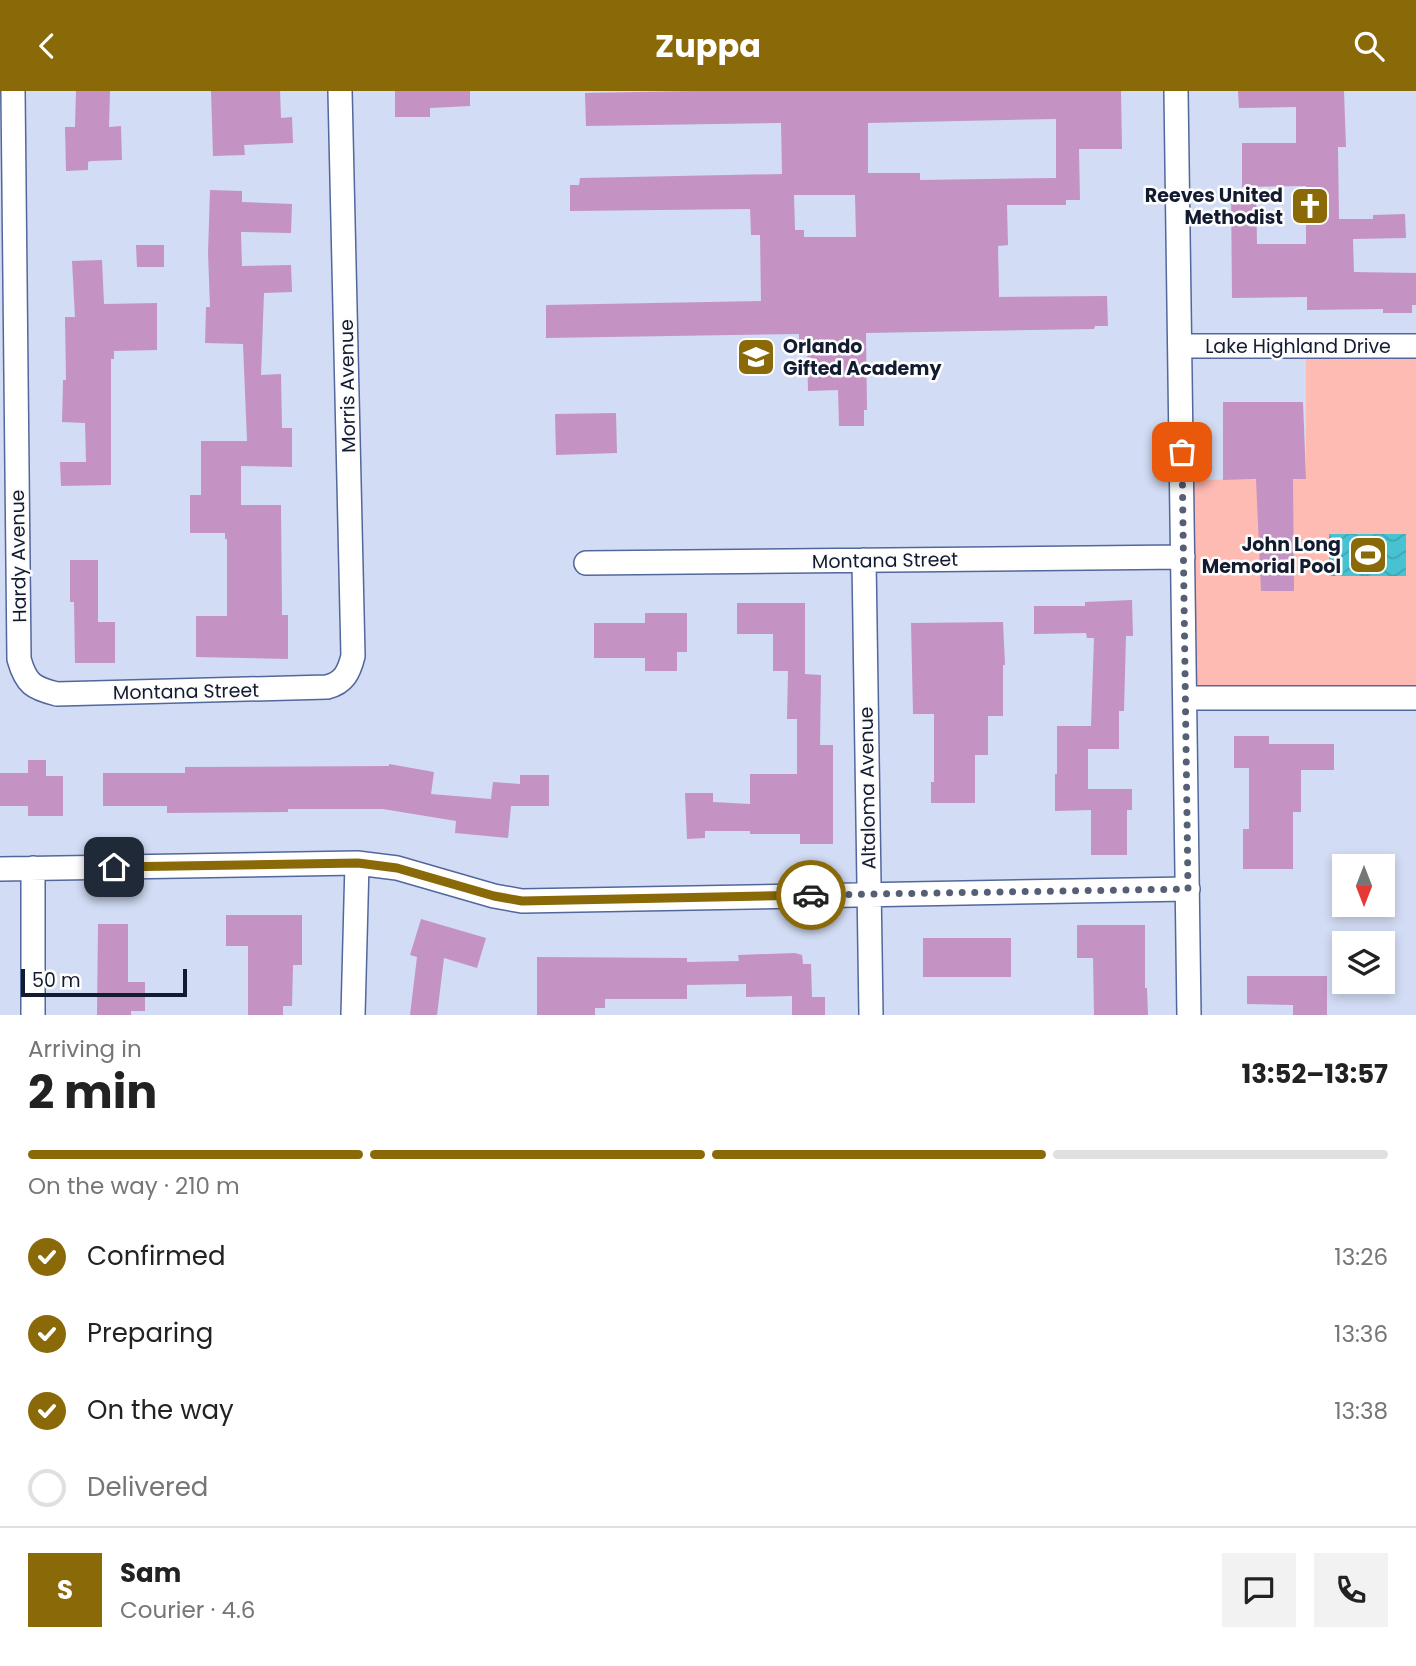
<!DOCTYPE html>
<meta charset="utf-8">
<style>
:root{--surface:#fff;--page:#f2f2f2;--text:#222;--muted:#767676;--line:#e0e0e0;--accent:#8a6908}
body{margin:0;font-family:Poppins,sans-serif;background:var(--page);color:var(--text);height:100vh;display:flex;flex-direction:column;font-size:26px;white-space:nowrap}
*{box-sizing:border-box;margin:0}
p{font-size:23px;color:var(--muted)}
.icon{flex:none;width:38px;height:38px;fill:none;stroke:currentColor;stroke-width:2;stroke-linecap:round;stroke-linejoin:round}
.map{position:relative;height:924px;overflow:hidden}
.drawer{display:flex;flex-direction:column;background:var(--surface);flex:1}
.drawer>*{flex:none}
.needle{width:46px;rotate:180deg}
.buttons{position:absolute;left:1332px;top:763px;display:grid;gap:14px}
.buttons a{display:grid;place-items:center;width:63px;height:63px;border-radius:0px;background:var(--surface);box-shadow:0 4px 10px #0003;font-size:35px}
.scale{position:absolute;left:21px;bottom:18px;width:166px;box-sizing:border-box;padding-left:7px;border:4px solid #131b31;border-top:0;font-size:19px;line-height:24px;white-space:nowrap;color:#131b31;-webkit-text-stroke:5px #fdfdfd;paint-order:stroke}
.pin{position:absolute;display:grid;place-items:center;width:60px;height:60px;color:#fff;margin:-30px;border-radius:14px;box-shadow:0 4px 10px #0006}
.courier{position:absolute;display:grid;place-items:center;width:70px;height:70px;margin:-35px;border:5px solid #8a6908;border-radius:50%;background:#fff;color:#222;box-shadow:0 2px 9px #0007}
.headline em{font-style:normal;font-weight:700}
.headline div{display:flex;flex-direction:column-reverse}
.headline{display:flex;align-items:center;justify-content:space-between;height:119px;padding:0 28px}
h1{font-size:46px;font-weight:700;line-height:52px}
.bar{display:grid;grid-template-columns:repeat(4,1fr);gap:10px 7px;align-content:center;height:84px;padding:0 28px}
.bar i{height:9px;border-radius:5px;background:var(--line)}
.bar .current{background:var(--accent)}
.bar p{grid-column:span 4}
.line{display:flex;align-items:center;gap:18px;padding:0 28px;border-top:2px solid var(--line)}
.line div{flex:1}
.round{display:grid;place-items:center;flex:none;width:74px;height:74px;border-radius:0px;background:var(--page)}
ol{padding:0 28px;list-style:none}
li{display:flex;align-items:center;gap:21px;height:77px}
li p{margin-inline-start:auto}
li .icon{padding:7px;border-radius:50%;background:var(--accent);color:#fff;stroke-width:4}
li:last-child{color:var(--muted)}
li i{width:38px;height:38px;border:4px solid var(--line);border-radius:50%}
header{display:flex;justify-content:space-between;align-items:center;height:91px;padding:0 28px;background:var(--accent);color:#fff;font-size:32px;font-weight:700}
.map>svg:first-child{display:block}
.green{fill:#febbb3}
.water{fill:url(#water-waves)}
.building{fill:#c493c3;fill-rule:evenodd}
.lines{fill:none;stroke-linecap:round;stroke-linejoin:round}
.minor-casing{stroke:#52679c;stroke-width:26}
.minor{stroke:#fff;stroke-width:23}
.done{stroke:#565f75;stroke-width:7;stroke-dasharray:0 12.6}
.route{stroke:#8a6908;stroke-width:9}
.labels{text-anchor:middle;stroke-width:5;stroke-linejoin:round;paint-order:stroke}
.poi-label{font-size:19px;font-weight:bold;fill:#131b31;stroke:#fdfdfd;text-anchor:end}
.street-label{font-size:19px;fill:#131b31;stroke:#fdfdfd}
</style>
<header><svg class="icon" aria-label="back" viewBox="0 0 24 24"><path d="M15 5l-7 7 7 7"/></svg>Zuppa<svg class="icon" aria-label="search" viewBox="0 0 24 24"><circle cx="10" cy="10" r="6"/><path d="M15 15l6 6"/></svg></header>
<div class="map">
<svg width="1416" height="924" viewBox="0 0 1416 924">
<defs>
<pattern id="water-waves" width="16" height="10" patternUnits="userSpaceOnUse" patternTransform="scale(1.75)"><rect width="16" height="10" fill="#47c2d1"/><path d="M0 5q4-4 8 0t8 0" fill="none" stroke="#3da6b4"/></pattern>
</defs>
<rect width="100%" height="100%" fill="#d2dcf4"/>
<!-- green -->
<path class="green" d="M 1306,255 L 1416,255 L 1416,607 L 1186,607 L 1182,389 L 1306,388 Z"/>
<!-- water -->
<path class="water" d="M 1329,443 L 1406,443 L 1406,485 L 1329,485 Z"/>
<!-- building -->
<path class="building" d="M 76,0 L 110,0 L 109,36 L 121,35 L 122,69 L 91,70 L 88,71 L 88,79 L 66,80 L 65,36 L 75,36 Z
M 211,0 L 280,0 L 281,27 L 292,26 L 293,52 L 244,54 L 245,64 L 213,65 Z
M 395,0 L 470,0 L 470,15 L 430,17 L 430,26 L 395,26 Z
M 693,0 L 1121,0 L 1122,58 L 1079,58 L 1080,109 L 1066,109 L 1066,114 L 1007,114 L 1008,154 L 998,155 L 999,206 L 1107,205 L 1108,235 L 1095,235 L 1094,238 L 866,242 L 867,319 L 864,319 L 864,335 L 839,335 L 838,299 L 808,300 L 807,251 L 799,251 L 799,243 L 546,247 L 546,214 L 761,210 L 760,144 L 751,144 L 750,118 L 570,120 L 570,94 L 579,94 L 580,87 L 782,83 L 781,32 L 586,35 L 585,2 ZM 1056,28 L 1056,87 L 920,89 L 920,82 L 868,82 L 868,32 ZM 794,104 L 855,104 L 856,146 L 804,146 L 804,139 L 795,139 Z
M 1238,0 L 1344,0 L 1346,56 L 1338,56 L 1339,128 L 1373,128 L 1373,124 L 1405,123 L 1406,147 L 1353,148 L 1354,181 L 1416,182 L 1416,214 L 1412,214 L 1412,222 L 1383,222 L 1383,218 L 1307,219 L 1307,206 L 1232,207 L 1231,100 L 1256,99 L 1257,153 L 1306,153 L 1306,95 L 1242,96 L 1242,52 L 1296,52 L 1296,16 L 1239,17 Z
M 210,99 L 242,100 L 242,111 L 292,113 L 291,142 L 241,141 L 242,175 L 291,174 L 292,201 L 264,202 L 261,284 L 281,283 L 282,337 L 292,337 L 292,376 L 241,375 L 241,414 L 281,414 L 282,524 L 288,524 L 288,568 L 196,566 L 196,525 L 227,525 L 227,448 L 225,448 L 225,442 L 190,442 L 190,404 L 201,404 L 201,350 L 247,350 L 243,253 L 205,252 L 206,216 L 210,216 L 208,162 Z
M 136,154 L 164,154 L 164,176 L 137,176 Z
M 102,169 L 104,213 L 157,212 L 157,259 L 114,260 L 114,268 L 111,268 L 111,394 L 61,395 L 60,371 L 86,371 L 85,332 L 62,331 L 63,289 L 66,289 L 65,226 L 75,226 L 72,170 Z
M 1223,311 L 1303,311 L 1306,388 L 1293,388 L 1294,500 L 1261,500 L 1256,388 L 1223,389 Z
M 616,322 L 617,362 L 556,364 L 555,323 Z
M 70,469 L 98,469 L 98,531 L 115,531 L 115,572 L 75,572 L 74,511 L 70,511 Z
M 1132,509 L 1133,545 L 1126,545 L 1124,620 L 1119,620 L 1119,658 L 1088,658 L 1088,698 L 1132,698 L 1132,719 L 1127,719 L 1127,764 L 1091,764 L 1091,719 L 1055,720 L 1055,683 L 1057,683 L 1057,635 L 1091,635 L 1094,547 L 1087,547 L 1086,542 L 1034,543 L 1034,515 L 1085,515 L 1085,511 Z
M 737,512 L 805,512 L 805,583 L 821,584 L 820,654 L 833,654 L 833,753 L 800,753 L 800,743 L 750,743 L 750,740 L 705,740 L 705,747 L 687,748 L 685,702 L 713,702 L 713,711 L 750,713 L 750,683 L 797,683 L 797,628 L 787,628 L 788,580 L 773,580 L 773,543 L 737,543 Z
M 645,522 L 687,522 L 687,561 L 677,561 L 677,580 L 645,580 L 645,567 L 594,567 L 594,532 L 645,532 Z
M 1003,531 L 1005,574 L 1003,574 L 1003,625 L 988,625 L 988,664 L 975,664 L 975,712 L 931,712 L 931,691 L 934,691 L 934,623 L 913,623 L 911,532 Z
M 1234,645 L 1269,645 L 1269,653 L 1334,653 L 1334,679 L 1301,679 L 1301,721 L 1293,721 L 1293,778 L 1243,778 L 1243,738 L 1249,738 L 1249,677 L 1234,677 Z
M 28,669 L 46,669 L 46,685 L 63,685 L 63,725 L 28,725 L 28,715 L 0,715 L 0,682 L 28,682 Z
M 389,673 L 434,681 L 431,703 L 491,708 L 493,691 L 520,693 L 520,684 L 549,684 L 549,715 L 511,715 L 508,747 L 455,742 L 456,730 L 383,718 L 288,718 L 288,721 L 167,722 L 167,715 L 103,715 L 103,682 L 185,682 L 185,676 L 389,675 Z
M 226,824 L 302,824 L 302,874 L 293,874 L 292,915 L 283,915 L 283,924 L 248,924 L 248,855 L 226,855 Z
M 421,828 L 486,847 L 477,877 L 444,867 L 437,924 L 410,924 L 417,866 L 410,864 Z
M 98,833 L 128,833 L 128,891 L 145,891 L 145,920 L 131,920 L 131,924 L 97,924 Z
M 1077,834 L 1145,834 L 1145,897 L 1147,897 L 1148,924 L 1094,924 L 1093,867 L 1077,867 Z
M 923,847 L 1011,847 L 1011,886 L 923,886 Z
M 795,862 L 802,864 L 803,873 L 811,873 L 812,906 L 825,906 L 825,924 L 792,924 L 792,905 L 746,906 L 746,893 L 687,894 L 687,908 L 605,908 L 605,917 L 595,917 L 595,924 L 537,924 L 537,866 L 687,867 L 687,871 L 739,870 L 738,864 Z
M 1247,885 L 1327,885 L 1327,924 L 1293,924 L 1293,914 L 1247,913 Z"/>
<g class="lines">
<defs>
<path id="minor" d="M 13,0 L 19,568 C 26,593 33,597 57,603 L 327,596 C 344,592 349,581 353,565 L 340,0
M 1176,0 L 1189,924
M 1181,255 L 1416,255
M 864,469 L 871,924
M 586,472 L 1183,466
M 1186,607 L 1416,607
M 0,778 L 357,772 L 397,777 L 494,805 L 522,810 L 1188,798
M 33,924 L 33,777
M 353,924 L 357,772"/>
</defs>
<!-- minor casing -->
<use href="#minor" class="minor-casing"/>
<!-- minor -->
<use href="#minor" class="minor"/>
</g>
<g class="lines">
<!-- done -->
<path class="done" d="M 811,804 L 1188,798 L 1182,361"/>
<!-- route -->
<path class="route" d="M 114,776 L 358,772 L 397,777 L 494,805 L 522,810 L 811,804"/>
</g>
<!-- icons -->
<defs>
<symbol id="church-square" viewBox="-11 -11 22 22"><rect x="-9" y="-9" width="18" height="18" rx="4" fill="#8a6908" stroke="#fdfdfd"/><path d="M-1.2-6h2.4v3.5h3.3v2.4h-3.3V6h-2.4V-.1h-3.3v-2.4h3.3Z" fill="#fff"/></symbol>
<symbol id="school-square" viewBox="-11 -11 22 22"><rect x="-9" y="-9" width="18" height="18" rx="4" fill="#8a6908" stroke="#fdfdfd"/><path d="M0-5L7-2L0 1L-7-2ZM-4 1L0 2.5L4 1V4Q0 6-4 4Z" fill="#fff"/></symbol>
<symbol id="stadium-square" viewBox="-11 -11 22 22"><rect x="-9" y="-9" width="18" height="18" rx="4" fill="#8a6908" stroke="#fdfdfd"/><path d="M0-5a6.5 5 0 1 0 0 10a6.5 5 0 1 0 0-10ZM-3.5-1.8h7v3.6h-7Z" fill="#fff"/></symbol>
</defs>
<g fill-rule="evenodd">
<use href="#church-square" x="1288" y="93" width="44" height="44"/>
<use href="#school-square" x="734" y="244" width="44" height="44"/>
<use href="#stadium-square" x="1346" y="442" width="44" height="44"/>
</g>
<g class="labels">
<!-- poi labels -->
<g class="poi-label">
<text x="1283" y="111">Reeves United<tspan x="1283" dy="22">Methodist</tspan></text>
<text x="783" y="262" text-anchor="start">Orlando<tspan x="783" dy="22">Gifted Academy</tspan></text>
<text x="1341" y="460">John Long<tspan x="1341" dy="22">Memorial Pool</tspan></text>
</g>
<!-- street labels -->
<g class="street-label">
<text x="1298" y="262">Lake Highland Drive</text>
<text transform="translate(347 295) rotate(-91)" y="7">Morris Avenue</text>
<text transform="translate(18 465) rotate(-91)" y="7">Hardy Avenue</text>
<text transform="translate(885 469) rotate(-1)" y="7">Montana Street</text>
<text transform="translate(186 600) rotate(-1)" y="7">Montana Street</text>
<text transform="translate(867 697) rotate(-91)" y="7">Altaloma Avenue</text>
</g>
</g>
</svg>
<div class="buttons">
<a><svg class="needle" viewBox="-14 -14 28 28"><path d="M0-13l5 13h-10z" fill="#e53935"/><path d="M0 13l5-13h-10z" fill="#767676"/></svg></a>
<a><svg class="icon" aria-label="layers" viewBox="0 0 24 24"><path d="M12 4l9 5-9 5-9-5zM3 14l9 5 9-5"/></svg></a>
</div>
<div class="scale">50 m</div>
<div class="pin" style="left:1182px;top:361px;background:#ea580c"><svg class="icon" aria-label="bag" viewBox="0 0 24 24"><path d="M5 8h14l-1 12H6zM9 8a3 3 0 0 1 6 0"/></svg></div>
<div class="pin" style="left:114px;top:776px;background:#1f2937"><svg class="icon" aria-label="home" viewBox="0 0 24 24"><path d="M3 11l9-7 9 7M6 9v11h12V9"/></svg></div>
<div class="courier" style="left:811px;top:804px"><svg class="icon" aria-label="car" viewBox="0 0 24 24"><path d="M5 17H2v-5l4-1 3-4h7l3 4 3 1v5h-3M9 17h6M6 11h13"/><circle cx="7" cy="17" r="2"/><circle cx="17" cy="17" r="2"/></svg></div>
</div>
<section class="drawer">
<div class="headline"><div><h1>2 min</h1><p>Arriving in</p></div><em>13:52–13:57</em></div>
<div class="bar"><i class="current"></i><i class="current"></i><i class="current"></i><i></i><p>On the way · 210 m</p></div>
<ol>
<li><svg class="icon" aria-label="check" viewBox="0 0 24 24"><path d="M5 12l5 5 9-10"/></svg>Confirmed<p>13:26</p></li>
<li><svg class="icon" aria-label="check" viewBox="0 0 24 24"><path d="M5 12l5 5 9-10"/></svg>Preparing<p>13:36</p></li>
<li><svg class="icon" aria-label="check" viewBox="0 0 24 24"><path d="M5 12l5 5 9-10"/></svg>On the way<p>13:38</p></li>
<li><i></i>Delivered</li>
</ol>
<div class="line" style="height:126px"><b class="round" style="background:var(--accent);color:#fff">S</b><div><b>Sam</b><p>Courier · 4.6</p></div><a class="round"><svg class="icon" aria-label="chat" viewBox="0 0 24 24"><path d="M4 5h16v11H9l-5 4z"/></svg></a><a class="round"><svg class="icon" aria-label="phone" viewBox="0 0 24 24"><path d="M5 4h4l2 5-3 2q2 4 5 5l2-3 5 2v4C11 20 4 13 5 4z"/></svg></a></div>
</section>
